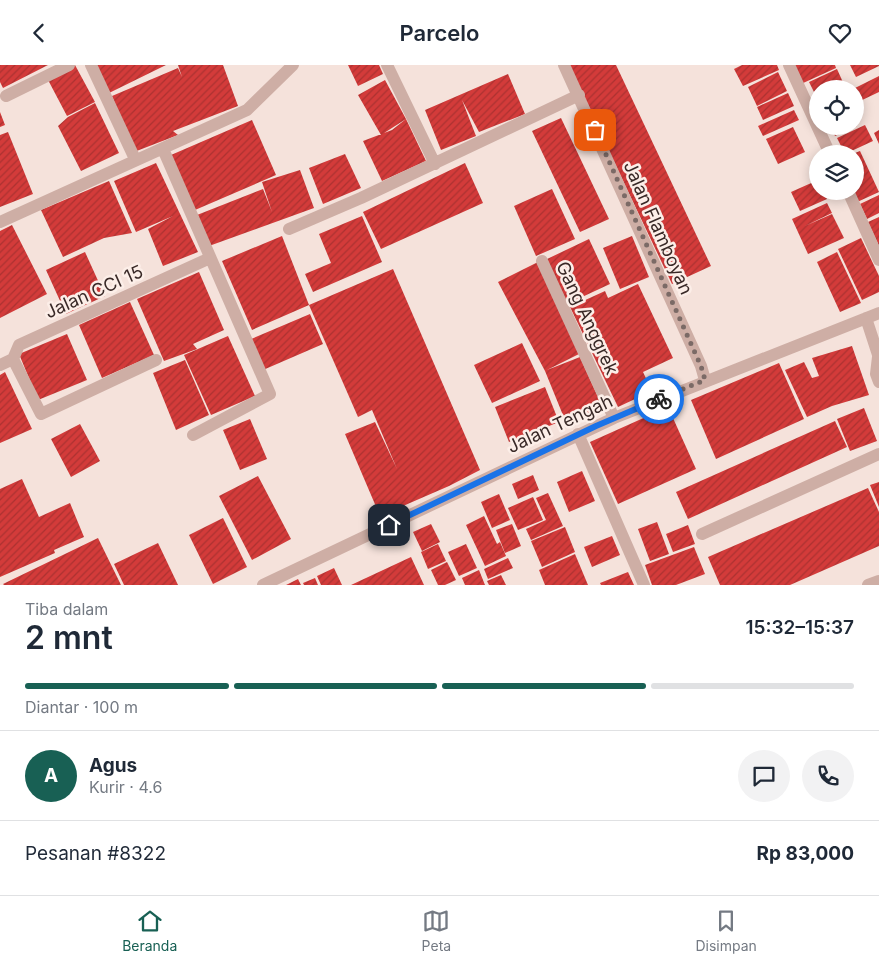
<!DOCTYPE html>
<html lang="id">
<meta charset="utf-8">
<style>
:root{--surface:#fff;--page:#f2f2f3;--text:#1f2937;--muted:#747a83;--line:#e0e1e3;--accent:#186054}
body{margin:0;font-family:Inter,sans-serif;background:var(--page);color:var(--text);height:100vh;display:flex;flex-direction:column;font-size:19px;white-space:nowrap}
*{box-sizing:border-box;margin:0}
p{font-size:16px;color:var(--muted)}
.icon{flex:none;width:28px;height:28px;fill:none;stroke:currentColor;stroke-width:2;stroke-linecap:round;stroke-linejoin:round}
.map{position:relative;height:520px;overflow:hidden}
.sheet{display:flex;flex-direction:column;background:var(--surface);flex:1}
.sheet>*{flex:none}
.buttons{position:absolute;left:809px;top:15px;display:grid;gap:10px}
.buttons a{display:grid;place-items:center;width:55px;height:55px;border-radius:50%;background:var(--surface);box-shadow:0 2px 12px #0003;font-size:25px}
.pin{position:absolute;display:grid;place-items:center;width:42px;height:42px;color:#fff;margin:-21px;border-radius:10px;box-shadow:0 2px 8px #0006}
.courier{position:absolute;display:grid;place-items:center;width:50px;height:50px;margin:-25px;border:4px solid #1a73e8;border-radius:50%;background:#fff;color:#222;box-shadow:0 1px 6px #0007}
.overview em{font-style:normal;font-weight:600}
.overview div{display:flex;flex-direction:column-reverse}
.overview{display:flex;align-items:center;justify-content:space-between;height:85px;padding:0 25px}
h1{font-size:32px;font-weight:600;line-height:38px}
.bar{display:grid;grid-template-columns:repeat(4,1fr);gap:8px 5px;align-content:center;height:60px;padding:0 25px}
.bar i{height:6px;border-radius:4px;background:var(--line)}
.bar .on{background:var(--accent)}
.bar p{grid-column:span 4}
.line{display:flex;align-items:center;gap:12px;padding:0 25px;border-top:1px solid var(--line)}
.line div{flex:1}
.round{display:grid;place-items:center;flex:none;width:52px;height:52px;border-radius:26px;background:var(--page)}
header{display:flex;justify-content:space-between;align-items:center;height:65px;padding:0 25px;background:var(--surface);font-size:22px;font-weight:600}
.menu{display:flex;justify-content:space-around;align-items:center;height:70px;border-top:1px solid var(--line);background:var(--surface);font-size:14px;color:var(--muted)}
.menu a{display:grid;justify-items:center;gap:2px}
.menu .on{color:var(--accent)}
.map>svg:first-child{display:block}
.building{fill:url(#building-hatch)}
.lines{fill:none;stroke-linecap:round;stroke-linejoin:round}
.minor{stroke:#ceaea5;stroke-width:12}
.done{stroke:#7b6a66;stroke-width:5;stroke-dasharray:0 9}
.route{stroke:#1a73e8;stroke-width:6}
.labels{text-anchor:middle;stroke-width:5;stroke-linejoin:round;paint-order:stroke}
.street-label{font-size:18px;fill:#392927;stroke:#fceee8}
</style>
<header><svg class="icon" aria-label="back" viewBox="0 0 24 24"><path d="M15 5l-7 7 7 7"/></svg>Parcelo<svg class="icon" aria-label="heart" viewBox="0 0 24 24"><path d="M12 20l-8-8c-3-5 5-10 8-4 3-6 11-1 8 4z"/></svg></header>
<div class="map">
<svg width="879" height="520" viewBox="0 0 879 520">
<defs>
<pattern id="building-hatch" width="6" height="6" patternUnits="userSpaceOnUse" patternTransform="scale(1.25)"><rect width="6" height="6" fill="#d33b3a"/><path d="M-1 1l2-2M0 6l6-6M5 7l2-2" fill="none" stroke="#ac3231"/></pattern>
</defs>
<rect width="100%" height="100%" fill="#f5e2db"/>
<!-- building -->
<path class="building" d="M 0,0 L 48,0 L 3,23 L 0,17 Z
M 72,0 L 75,0 L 95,37 L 67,51 L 47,13 Z
M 95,0 L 166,0 L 107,29 Z
M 178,0 L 223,0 L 238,41 L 173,66 L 178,70 L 134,87 L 112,31 L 178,3 L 182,12 Z
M 348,0 L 379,0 L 383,9 L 358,21 Z
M 568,0 L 616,0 L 711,201 L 672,219 Z
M 742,0 L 777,0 L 779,5 L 743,21 L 734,4 Z
M 793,0 L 835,0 L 836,3 L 801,19 Z
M 850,0 L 879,0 L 879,1 L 856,12 Z
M 837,4 L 846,24 L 818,24 L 818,35 L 809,17 Z
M 778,7 L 787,26 L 757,41 L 748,22 Z
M 508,9 L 525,49 L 479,67 L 462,35 L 476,71 L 441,85 L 425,45 Z
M 879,11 L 879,27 L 858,37 L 855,23 Z
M 385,15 L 406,54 L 381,70 L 358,30 Z
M 788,28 L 794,41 L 763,55 L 757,42 Z
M 95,38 L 119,88 L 81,106 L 58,61 L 68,52 Z
M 794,45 L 799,55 L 763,71 L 758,61 Z
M 0,47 L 5,60 L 0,62 Z
M 561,53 L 609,154 L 580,167 L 532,66 Z
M 406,54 L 426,96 L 382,116 L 363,76 L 392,65 Z
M 252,55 L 276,110 L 195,145 L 171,90 Z
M 865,60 L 873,76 L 845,89 L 837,73 Z
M 831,61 L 857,61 L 835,71 Z
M 793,62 L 805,87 L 778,99 L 766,74 Z
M 879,65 L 879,79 L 874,68 Z
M 8,67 L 33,129 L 0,142 L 0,70 Z
M 860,86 L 879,127 L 855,138 L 849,126 L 855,126 L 855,88 Z
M 345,89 L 361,123 L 323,139 L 309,103 Z
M 156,98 L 198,187 L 163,201 L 148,164 L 173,151 L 136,167 L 114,116 Z
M 465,98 L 483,138 L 381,184 L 363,147 Z
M 300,105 L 314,143 L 209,181 L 197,150 L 263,124 L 272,147 L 262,117 Z
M 818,115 L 818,126 L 823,126 L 827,134 L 800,146 L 791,127 Z
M 109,116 L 132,168 L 104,173 L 63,192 L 41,145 Z
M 552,124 L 575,174 L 536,191 L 514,141 Z
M 879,130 L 879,148 L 867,154 L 860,139 Z
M 827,138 L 832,148 L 805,161 L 832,149 L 844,173 L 808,189 L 792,154 Z
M 362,151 L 382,197 L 313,227 L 305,209 L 331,198 L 319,169 Z
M 879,152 L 879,181 L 868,157 Z
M 12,160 L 47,229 L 0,253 L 0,166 Z
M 282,171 L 309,240 L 252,265 L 222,196 Z
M 632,171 L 649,212 L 620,224 L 603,183 Z
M 861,173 L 879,211 L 879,227 L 862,235 L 838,184 Z
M 589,174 L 610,219 L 567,239 L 545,195 Z
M 85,187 L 105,231 L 66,249 L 46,205 Z
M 837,187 L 861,238 L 840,247 L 817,197 Z
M 538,197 L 581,288 L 547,305 L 580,292 L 603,343 L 567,360 L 545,306 L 498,217 Z
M 393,204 L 480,405 L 449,421 L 380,451 L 345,369 L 375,357 L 397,404 L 372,345 L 358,352 L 309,240 Z
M 199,207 L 224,265 L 193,279 L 197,284 L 164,296 L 137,234 Z
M 638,219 L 673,293 L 643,307 L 652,326 L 618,342 L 570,242 L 605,226 L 608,233 Z
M 130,237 L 154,290 L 102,313 L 79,260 Z
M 310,249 L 323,279 L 263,305 L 249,275 Z
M 67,269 L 87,315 L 38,335 L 19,289 Z
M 228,271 L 255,331 L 211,350 L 184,290 Z
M 522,278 L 540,316 L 492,338 L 474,300 Z
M 852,281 L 869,330 L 832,341 L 807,352 L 785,305 L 804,297 L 812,313 L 819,311 L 812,293 Z
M 185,295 L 209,350 L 176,365 L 153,308 Z
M 779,298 L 804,354 L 716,394 L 691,335 Z
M 5,307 L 32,364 L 0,378 L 0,310 Z
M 545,322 L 559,357 L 509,377 L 495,342 Z
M 668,342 L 696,404 L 618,439 L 590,377 Z
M 864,343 L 877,376 L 850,386 L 837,354 Z
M 250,354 L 267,394 L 240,405 L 223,365 Z
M 835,356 L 847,382 L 688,454 L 676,427 Z
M 80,359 L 100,396 L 71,412 L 51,374 Z
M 582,406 L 595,436 L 569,447 L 557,417 Z
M 533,410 L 539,425 L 518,434 L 512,419 Z
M 258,411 L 291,474 L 252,495 L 219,431 Z
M 22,414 L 39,452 L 70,438 L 84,472 L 54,485 L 55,488 L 0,512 L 0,424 Z
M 879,417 L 879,442 L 870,420 Z
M 868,423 L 879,447 L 879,481 L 790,520 L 720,520 L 708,492 Z
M 548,428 L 563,461 L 531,475 L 526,464 L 546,455 L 536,433 Z
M 499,429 L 510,455 L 492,463 L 481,437 Z
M 533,432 L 543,455 L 518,465 L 508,443 Z
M 484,451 L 497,479 L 500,477 L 506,491 L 485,501 L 466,460 Z
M 223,453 L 247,502 L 213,519 L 189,470 Z
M 657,457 L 669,489 L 650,496 L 638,464 Z
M 431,459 L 440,477 L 422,486 L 413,467 Z
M 512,459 L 521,481 L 505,488 L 496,465 Z
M 688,460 L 695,479 L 673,487 L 666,469 Z
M 565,462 L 575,487 L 542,502 L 531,476 Z
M 612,471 L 620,490 L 592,502 L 584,482 Z
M 98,473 L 121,520 L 4,520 L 3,519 Z
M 158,478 L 178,520 L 124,520 L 114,499 Z
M 438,479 L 446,496 L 428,504 L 421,487 Z
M 466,479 L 477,503 L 459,511 L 448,487 Z
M 694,482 L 705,509 L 676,520 L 652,520 L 645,500 Z
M 575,489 L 588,520 L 545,520 L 539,505 Z
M 411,492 L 424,520 L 351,520 Z
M 508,493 L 513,503 L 488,514 L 484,504 Z
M 447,497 L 456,515 L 445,520 L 438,520 L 431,505 Z
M 334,503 L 342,520 L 321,520 L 317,511 Z
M 479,505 L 485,520 L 465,520 L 462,513 Z
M 628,507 L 634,520 L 601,520 L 600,518 Z
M 501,510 L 506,520 L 489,520 L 487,516 Z
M 315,513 L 318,520 L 304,520 L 303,518 Z
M 298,514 L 301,520 L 286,520 Z"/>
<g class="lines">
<!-- minor -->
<path class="minor" d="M 91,0 L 135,94
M 387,0 L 435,99
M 564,0 L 701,301 L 705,315
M 789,0 L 830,89
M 6,31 L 69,0
M 163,84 L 270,329 L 193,370
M 848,126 L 879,195
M 0,157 L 247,45 L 293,0
M 289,164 L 361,133 L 579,30
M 542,196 L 614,353
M 866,253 L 879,293
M 878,292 L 876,309 L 879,317
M 13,294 L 41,349 L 156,295
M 0,300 L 13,294 L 19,280 L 210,193
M 578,369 L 644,520
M 702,469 L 879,389
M 263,520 L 614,353 L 879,248
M 868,520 L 879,516"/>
</g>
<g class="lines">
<!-- done -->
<path class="done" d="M 595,65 L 701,301 L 705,315 L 659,334"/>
<!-- route -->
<path class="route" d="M 389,460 L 596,361 L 659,334"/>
</g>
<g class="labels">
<!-- street labels -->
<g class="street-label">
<text transform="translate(658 163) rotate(66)" y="6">Jalan Flamboyan</text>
<text transform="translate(94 227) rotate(-24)" y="6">Jalan CCI 15</text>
<text transform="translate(587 253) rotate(65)" y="6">Gang Anggrek</text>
<text transform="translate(560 359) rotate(-25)" y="6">Jalan Tengah</text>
</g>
</g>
</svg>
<div class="buttons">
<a><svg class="icon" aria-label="locate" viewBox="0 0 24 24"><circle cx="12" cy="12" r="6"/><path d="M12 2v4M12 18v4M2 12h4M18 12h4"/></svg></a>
<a><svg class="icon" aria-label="layers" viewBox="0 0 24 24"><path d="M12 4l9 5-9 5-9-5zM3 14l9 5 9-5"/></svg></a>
</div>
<div class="pin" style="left:595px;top:65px;background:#ea580c"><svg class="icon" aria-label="bag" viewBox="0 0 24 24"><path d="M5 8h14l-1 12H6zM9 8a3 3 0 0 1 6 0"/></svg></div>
<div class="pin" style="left:389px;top:460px;background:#1f2937"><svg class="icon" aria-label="home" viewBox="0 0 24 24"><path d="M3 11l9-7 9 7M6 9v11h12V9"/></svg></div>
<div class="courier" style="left:659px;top:334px"><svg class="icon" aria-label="bike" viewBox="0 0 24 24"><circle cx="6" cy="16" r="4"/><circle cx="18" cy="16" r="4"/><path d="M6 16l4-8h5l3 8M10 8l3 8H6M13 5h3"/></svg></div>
</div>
<section class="sheet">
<div class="overview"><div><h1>2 mnt</h1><p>Tiba dalam</p></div><em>15:32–15:37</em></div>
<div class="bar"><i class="on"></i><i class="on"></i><i class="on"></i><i></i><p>Diantar · 100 m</p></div>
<div class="line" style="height:90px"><b class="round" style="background:var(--accent);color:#fff">A</b><div><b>Agus</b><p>Kurir · 4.6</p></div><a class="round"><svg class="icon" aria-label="chat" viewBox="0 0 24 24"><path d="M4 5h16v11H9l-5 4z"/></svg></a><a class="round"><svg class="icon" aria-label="phone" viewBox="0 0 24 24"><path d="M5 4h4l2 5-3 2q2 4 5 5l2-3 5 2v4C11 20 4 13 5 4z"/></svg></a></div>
<div class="line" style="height:65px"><div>Pesanan #8322</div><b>Rp 83,000</b></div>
</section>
<nav class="menu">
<a class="on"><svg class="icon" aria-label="home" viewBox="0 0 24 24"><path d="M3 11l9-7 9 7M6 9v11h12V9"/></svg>Beranda</a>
<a><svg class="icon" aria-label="map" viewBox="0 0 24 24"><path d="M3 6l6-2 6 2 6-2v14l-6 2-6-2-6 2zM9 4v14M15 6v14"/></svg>Peta</a>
<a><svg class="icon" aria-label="saved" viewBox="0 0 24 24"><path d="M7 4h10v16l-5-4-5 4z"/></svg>Disimpan</a>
</nav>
